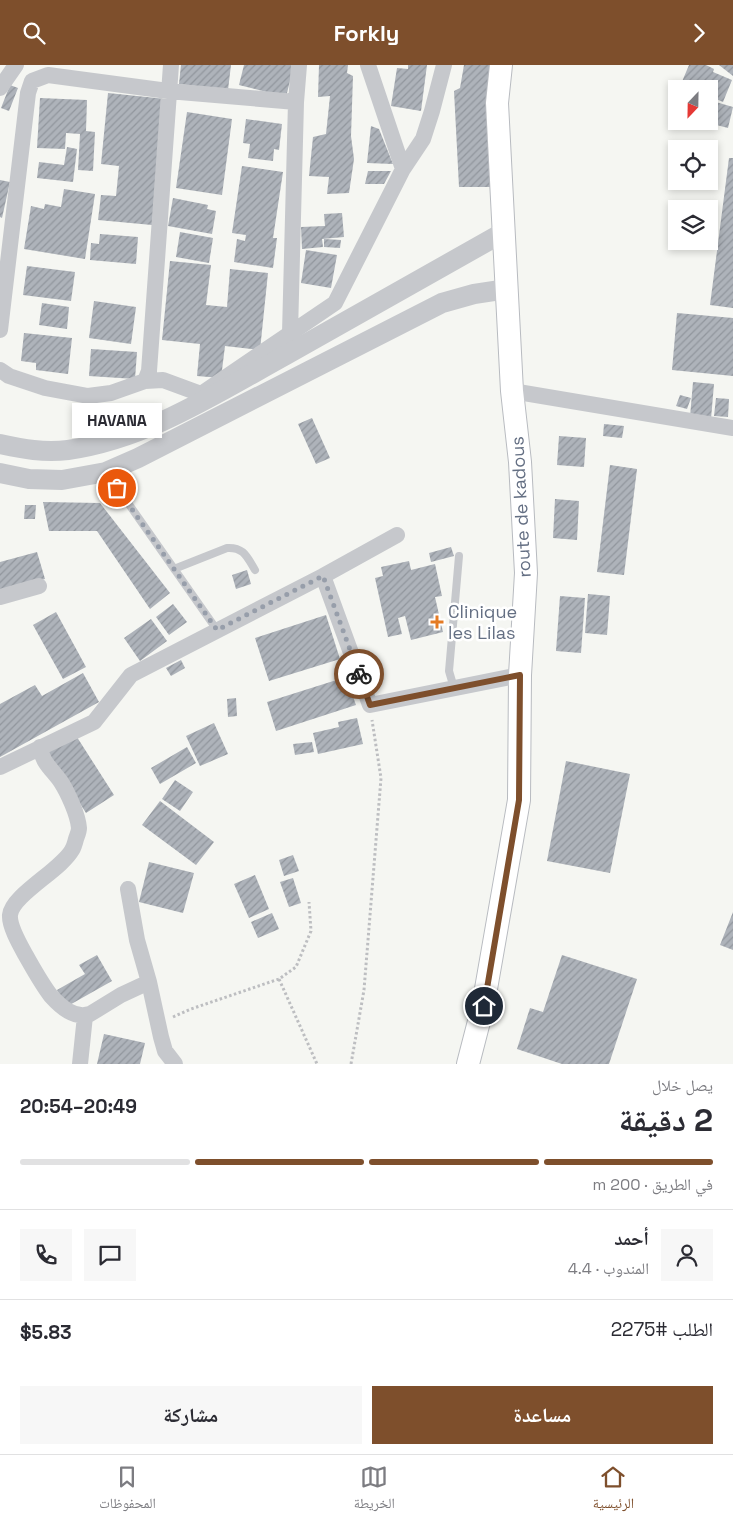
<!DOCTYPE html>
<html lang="ar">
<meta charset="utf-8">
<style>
:root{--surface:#fff;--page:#f7f7f7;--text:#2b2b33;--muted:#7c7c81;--line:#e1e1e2;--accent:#7e4f2c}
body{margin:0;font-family:"Space Grotesk","Noto Naskh Arabic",sans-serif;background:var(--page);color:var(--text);direction:rtl;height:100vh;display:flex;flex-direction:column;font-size:19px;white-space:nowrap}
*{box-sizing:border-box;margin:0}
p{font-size:16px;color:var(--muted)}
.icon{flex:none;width:28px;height:28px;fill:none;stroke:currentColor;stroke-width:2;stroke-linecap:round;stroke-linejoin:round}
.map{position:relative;height:999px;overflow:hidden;direction:ltr}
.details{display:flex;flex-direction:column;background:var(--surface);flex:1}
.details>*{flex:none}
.needle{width:32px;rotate:202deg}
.buttons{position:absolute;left:668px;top:15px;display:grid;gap:10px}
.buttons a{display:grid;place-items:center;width:50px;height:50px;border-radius:0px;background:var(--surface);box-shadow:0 2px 8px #0003;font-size:25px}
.pin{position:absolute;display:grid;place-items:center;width:42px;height:42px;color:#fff;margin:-21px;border:2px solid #fff;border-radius:50%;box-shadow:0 1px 5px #0007}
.courier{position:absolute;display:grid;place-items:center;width:50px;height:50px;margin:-25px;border:4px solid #7e4f2c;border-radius:50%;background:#fff;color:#222;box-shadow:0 1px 6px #0007}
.bubble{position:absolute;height:35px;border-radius:0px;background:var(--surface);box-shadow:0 2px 8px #0003;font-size:16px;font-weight:800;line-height:35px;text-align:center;direction:rtl}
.summary em{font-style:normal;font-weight:800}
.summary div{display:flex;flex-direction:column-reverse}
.summary{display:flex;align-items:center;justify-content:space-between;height:85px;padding:0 20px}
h1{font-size:32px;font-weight:800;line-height:38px}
.bar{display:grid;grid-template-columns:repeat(4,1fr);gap:8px 5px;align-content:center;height:60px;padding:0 20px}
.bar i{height:6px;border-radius:4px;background:var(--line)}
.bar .active{background:var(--accent)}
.bar p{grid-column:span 4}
.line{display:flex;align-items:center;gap:12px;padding:0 20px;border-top:1px solid var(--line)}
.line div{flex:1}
.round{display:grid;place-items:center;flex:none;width:52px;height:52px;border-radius:0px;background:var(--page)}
.button{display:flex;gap:10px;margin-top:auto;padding:10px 20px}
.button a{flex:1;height:58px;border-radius:0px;background:var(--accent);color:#fff;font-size:20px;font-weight:800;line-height:58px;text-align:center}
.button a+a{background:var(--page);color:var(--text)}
header{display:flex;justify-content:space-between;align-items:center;height:65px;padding:0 20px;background:var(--accent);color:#fff;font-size:22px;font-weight:800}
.menu{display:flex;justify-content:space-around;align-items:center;height:70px;border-top:1px solid var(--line);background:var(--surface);font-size:14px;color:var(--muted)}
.menu a{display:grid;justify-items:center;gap:2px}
.menu .active{color:var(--accent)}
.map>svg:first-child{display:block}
.building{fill:url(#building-hatch)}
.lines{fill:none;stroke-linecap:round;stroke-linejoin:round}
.secondary-casing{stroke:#b8bbc0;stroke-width:24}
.path{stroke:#bdbec1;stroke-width:3;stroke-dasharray:2.5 2.5;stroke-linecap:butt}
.service{stroke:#c6c8cc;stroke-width:8}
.minor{stroke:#c6c8cc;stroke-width:16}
.tertiary{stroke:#c6c8cc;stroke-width:20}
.secondary{stroke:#fff;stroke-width:22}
.done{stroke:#979eaa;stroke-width:5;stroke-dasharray:0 9}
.route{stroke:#7e4f2c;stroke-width:6}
.poi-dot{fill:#e47b24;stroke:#fff;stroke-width:2}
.labels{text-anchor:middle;stroke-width:5;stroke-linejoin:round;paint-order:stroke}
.street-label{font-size:18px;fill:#646f83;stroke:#fff}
.poi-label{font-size:18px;fill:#646f83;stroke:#fff;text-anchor:start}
</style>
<header><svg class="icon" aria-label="forward" viewBox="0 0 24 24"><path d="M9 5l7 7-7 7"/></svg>Forkly<svg class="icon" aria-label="search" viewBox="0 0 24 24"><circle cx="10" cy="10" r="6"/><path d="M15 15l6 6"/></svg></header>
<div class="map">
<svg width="733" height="999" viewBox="0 0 733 999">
<defs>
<pattern id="building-hatch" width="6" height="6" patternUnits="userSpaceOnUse" patternTransform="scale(1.25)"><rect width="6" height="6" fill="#aeb3ba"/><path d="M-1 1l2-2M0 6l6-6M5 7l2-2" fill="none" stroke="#91969d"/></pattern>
</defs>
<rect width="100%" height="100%" fill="#f5f6f2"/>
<!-- building -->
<path class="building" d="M 181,0 L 231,0 L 228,25 L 179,19 Z
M 244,0 L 294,0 L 286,32 L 239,20 Z
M 319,0 L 348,0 L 347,8 L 353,11 L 351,71 L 354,94 L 349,128 L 327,129 L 329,112 L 309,111 L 313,72 L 326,69 L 330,31 L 318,32 Z
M 408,0 L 427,0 L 421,46 L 391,41 L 397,3 L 408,4 Z
M 464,0 L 496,0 L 497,122 L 459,122 L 454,26 L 460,23 Z
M 689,0 L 706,0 L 714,4 L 713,7 L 732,15 L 723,37 L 709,31 L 709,24 L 691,24 L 681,19 Z
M 719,0 L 733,0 L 733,11 Z
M 10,20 L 18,23 L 9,46 L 1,43 Z
M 108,28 L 166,34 L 152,160 L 98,155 L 101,130 L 116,131 L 119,101 L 101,99 Z
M 40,33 L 87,35 L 86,66 L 95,67 L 93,106 L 78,105 L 80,69 L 66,68 L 65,84 L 37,83 Z
M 709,35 L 733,42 L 728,63 L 709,58 Z
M 187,47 L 232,54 L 222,130 L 176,123 Z
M 246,54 L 282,59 L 279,85 L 274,84 L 273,96 L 248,93 L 250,79 L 243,78 Z
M 371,61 L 379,64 L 393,99 L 367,98 Z
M 67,82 L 77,84 L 73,117 L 37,113 L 39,97 L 64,100 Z
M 729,93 L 733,93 L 733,243 L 710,240 Z
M 242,101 L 283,107 L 273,173 L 277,173 L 273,203 L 234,197 L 237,174 L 245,176 L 246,170 L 232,168 Z
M 368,106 L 391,106 L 384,119 L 365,119 Z
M 0,115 L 10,117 L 2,153 L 0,152 Z
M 64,124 L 95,129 L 85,194 L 24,184 L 31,141 L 44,144 L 45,139 L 61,142 Z
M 173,133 L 208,140 L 207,144 L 216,146 L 212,169 L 168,161 Z
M 342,148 L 344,172 L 322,174 L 323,182 L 302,184 L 301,162 L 325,161 L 324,149 Z
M 180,167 L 213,173 L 209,198 L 176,192 Z
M 100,169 L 138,172 L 136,199 L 90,195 L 91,178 L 99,179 Z
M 324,174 L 341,175 L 340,183 L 324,182 Z
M 306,185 L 337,190 L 331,223 L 301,218 Z
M 170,196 L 211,200 L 206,240 L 227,242 L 230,204 L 268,208 L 260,285 L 225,281 L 221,313 L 197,311 L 200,279 L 162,275 Z
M 27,201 L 75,207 L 71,236 L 23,230 Z
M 94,236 L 136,242 L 131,279 L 89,273 Z
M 42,238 L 69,242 L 67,264 L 39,260 Z
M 677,248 L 733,253 L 733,311 L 672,305 Z
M 24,268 L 72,273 L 68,309 L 36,305 L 36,298 L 21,296 Z
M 91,284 L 137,287 L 135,314 L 89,311 Z
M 693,317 L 714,319 L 711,354 L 690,352 Z
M 680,330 L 691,333 L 687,344 L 676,341 Z
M 716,333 L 729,334 L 728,352 L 714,351 Z
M 312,353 L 330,393 L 316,399 L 298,359 Z
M 604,359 L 624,361 L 622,373 L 603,371 Z
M 559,371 L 586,373 L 584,402 L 557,400 Z
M 610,400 L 637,404 L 624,510 L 597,507 Z
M 555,434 L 579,436 L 577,475 L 553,473 Z
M 43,437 L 100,438 L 170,528 L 150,544 L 97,466 L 49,466 Z
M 25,440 L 36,440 L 35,454 L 24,454 Z
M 451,482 L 454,491 L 431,497 L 429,488 Z
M 37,487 L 45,514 L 0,526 L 0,497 Z
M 409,496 L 411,505 L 435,499 L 442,531 L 435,532 L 443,567 L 411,575 L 405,551 L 398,553 L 402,569 L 388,572 L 375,513 L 383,511 L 381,502 Z
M 247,505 L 251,519 L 236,524 L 232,510 Z
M 588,529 L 610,531 L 607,570 L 585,568 Z
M 560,531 L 585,533 L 581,588 L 556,586 Z
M 173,539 L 187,557 L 169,570 L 156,552 Z
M 56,547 L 86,602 L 63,614 L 33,560 Z
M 326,550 L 340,594 L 269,616 L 255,573 Z
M 151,554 L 167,576 L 140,596 L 124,573 Z
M 181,595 L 185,603 L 171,611 L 166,603 Z
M 83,608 L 99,637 L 0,692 L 0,639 L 35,620 L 42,631 Z
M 346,612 L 356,640 L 276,666 L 267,637 Z
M 236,633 L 237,651 L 228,652 L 227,634 Z
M 357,653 L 363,679 L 318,689 L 313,668 L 339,662 L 338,657 Z
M 214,658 L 228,689 L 200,701 L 186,671 Z
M 75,669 L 114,730 L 86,748 L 47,687 Z
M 312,677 L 314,687 L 295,690 L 293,679 Z
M 187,682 L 196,698 L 160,719 L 151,703 Z
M 566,696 L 630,709 L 610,808 L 547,796 Z
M 175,715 L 193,727 L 180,746 L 162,734 Z
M 160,736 L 214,777 L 196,800 L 142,760 Z
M 293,790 L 299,806 L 284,811 L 279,795 Z
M 149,797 L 194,808 L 183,848 L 139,837 Z
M 255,810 L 269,844 L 249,853 L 234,819 Z
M 293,813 L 301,838 L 289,842 L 280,817 Z
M 733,847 L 733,885 L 720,880 Z
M 272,848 L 279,864 L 258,873 L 251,857 Z
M 97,890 L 112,916 L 66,942 L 57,925 L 85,909 L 79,900 Z
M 562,890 L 637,914 L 609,999 L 562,999 L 517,984 L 530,943 L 543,947 Z
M 104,969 L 145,978 L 140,999 L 97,999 Z"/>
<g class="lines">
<defs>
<path id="secondary" d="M 468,999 L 483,941 L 519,735 L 520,610 L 526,508 L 520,397 L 512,326 L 497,38 L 501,0"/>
</defs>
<!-- secondary casing -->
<use href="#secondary" class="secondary-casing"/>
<!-- path -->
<path class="path" d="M 279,914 L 317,999
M 173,952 L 191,944 L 279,914 L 296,902 L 311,866 L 309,837
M 351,999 L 364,925 L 381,713 L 372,655"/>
<!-- service -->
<path class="service" d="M 107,408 L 217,565
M 174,504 L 227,483 C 244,482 247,492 255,505
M 454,623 L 449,606 L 459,491"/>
<!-- minor -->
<path class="minor" d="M 171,0 L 149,306 L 145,316 L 163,315 L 201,329 L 335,238 L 403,104 L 423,74 L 432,46 L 444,0
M 368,0 L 403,104
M 0,23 L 16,0
M 0,265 L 28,28 L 32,16 L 48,10 L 168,26 L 296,37
M 290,268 L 296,37 L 299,0
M 0,305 L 9,311 L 45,323 L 88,331 L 111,328 L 145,316
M 512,326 L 733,363
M 323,511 L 370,640 L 520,610
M 0,532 L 39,521
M 40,682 C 42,698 53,705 61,717 C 68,728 78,750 79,763 C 79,767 77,771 76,774 C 75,778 74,782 72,785 C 61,805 12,830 10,850 C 9,861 20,880 25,889 C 33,903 41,918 51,931 C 61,942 74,954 90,949 L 121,930 L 149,917
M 0,702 L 94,657 L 131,610 L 323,511 L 397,470
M 128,824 L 137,875 L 149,917 L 161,972 L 165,986 L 175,999
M 80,999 L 85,951"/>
<!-- tertiary -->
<path class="tertiary" d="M 0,379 C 23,384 44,388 68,385 C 147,374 217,328 286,290 C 358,249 431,208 504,167
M 0,408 L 29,414 L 62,415 L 106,407 L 138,393 L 442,238 L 474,229 L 507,224"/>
<!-- secondary -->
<use href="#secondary" class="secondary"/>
</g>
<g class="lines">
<!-- done -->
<path class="done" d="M 117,423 L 217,565 L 323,511 L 359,609"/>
<!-- route -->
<path class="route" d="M 359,609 L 370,640 L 520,610 L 519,735 L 484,941"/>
</g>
<!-- markers -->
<path class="poi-dot" d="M434.5 549.5h5v5h5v5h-5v5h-5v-5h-5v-5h5z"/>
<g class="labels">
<!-- street labels -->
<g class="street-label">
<text transform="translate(521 442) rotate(-93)" y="6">route de kadous</text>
</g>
<!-- poi labels -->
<g class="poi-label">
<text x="448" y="553">Clinique<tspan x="448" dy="21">les Lilas</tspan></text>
</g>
</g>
</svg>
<div class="buttons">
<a><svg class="needle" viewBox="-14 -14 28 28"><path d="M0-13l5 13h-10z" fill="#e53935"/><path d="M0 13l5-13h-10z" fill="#7c7c81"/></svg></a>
<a><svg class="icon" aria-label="locate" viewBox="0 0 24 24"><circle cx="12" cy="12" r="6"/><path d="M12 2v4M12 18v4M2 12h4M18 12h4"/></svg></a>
<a><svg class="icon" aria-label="layers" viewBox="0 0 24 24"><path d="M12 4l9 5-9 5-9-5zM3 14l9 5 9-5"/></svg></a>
</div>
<div class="pin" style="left:117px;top:423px;background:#ea580c"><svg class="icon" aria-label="bag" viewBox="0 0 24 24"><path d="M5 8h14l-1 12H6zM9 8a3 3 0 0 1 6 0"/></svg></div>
<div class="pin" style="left:484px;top:941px;background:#1f2937"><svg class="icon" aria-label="home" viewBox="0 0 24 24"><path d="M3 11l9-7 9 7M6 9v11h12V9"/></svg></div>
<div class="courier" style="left:359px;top:609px"><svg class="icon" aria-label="bike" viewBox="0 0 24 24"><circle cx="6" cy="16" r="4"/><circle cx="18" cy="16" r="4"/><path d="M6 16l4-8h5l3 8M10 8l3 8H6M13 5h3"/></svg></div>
<div class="bubble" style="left:72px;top:338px;width:90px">HAVANA</div>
</div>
<section class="details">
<div class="summary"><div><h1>2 دقيقة</h1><p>يصل خلال</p></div><em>20:49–20:54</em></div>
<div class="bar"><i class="active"></i><i class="active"></i><i class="active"></i><i></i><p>في الطريق · 200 m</p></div>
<div class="line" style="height:90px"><a class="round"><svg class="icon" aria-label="person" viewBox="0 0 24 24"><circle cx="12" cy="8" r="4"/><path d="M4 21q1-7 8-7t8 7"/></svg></a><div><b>أحمد</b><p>المندوب · 4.4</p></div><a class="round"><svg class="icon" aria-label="chat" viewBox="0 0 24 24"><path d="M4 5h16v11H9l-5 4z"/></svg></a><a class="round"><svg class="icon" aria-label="phone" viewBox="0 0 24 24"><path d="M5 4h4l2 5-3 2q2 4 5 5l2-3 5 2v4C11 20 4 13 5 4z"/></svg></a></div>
<div class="line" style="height:65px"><div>الطلب #2275</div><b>$5.83</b></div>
<div class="button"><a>مساعدة</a><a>مشاركة</a></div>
</section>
<nav class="menu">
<a class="active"><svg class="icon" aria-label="home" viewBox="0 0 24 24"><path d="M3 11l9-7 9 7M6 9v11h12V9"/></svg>الرئيسية</a>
<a><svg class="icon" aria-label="map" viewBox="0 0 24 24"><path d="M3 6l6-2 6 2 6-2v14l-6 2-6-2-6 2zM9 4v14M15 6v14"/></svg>الخريطة</a>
<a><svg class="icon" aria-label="saved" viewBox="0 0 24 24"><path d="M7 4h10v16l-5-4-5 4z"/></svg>المحفوظات</a>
</nav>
